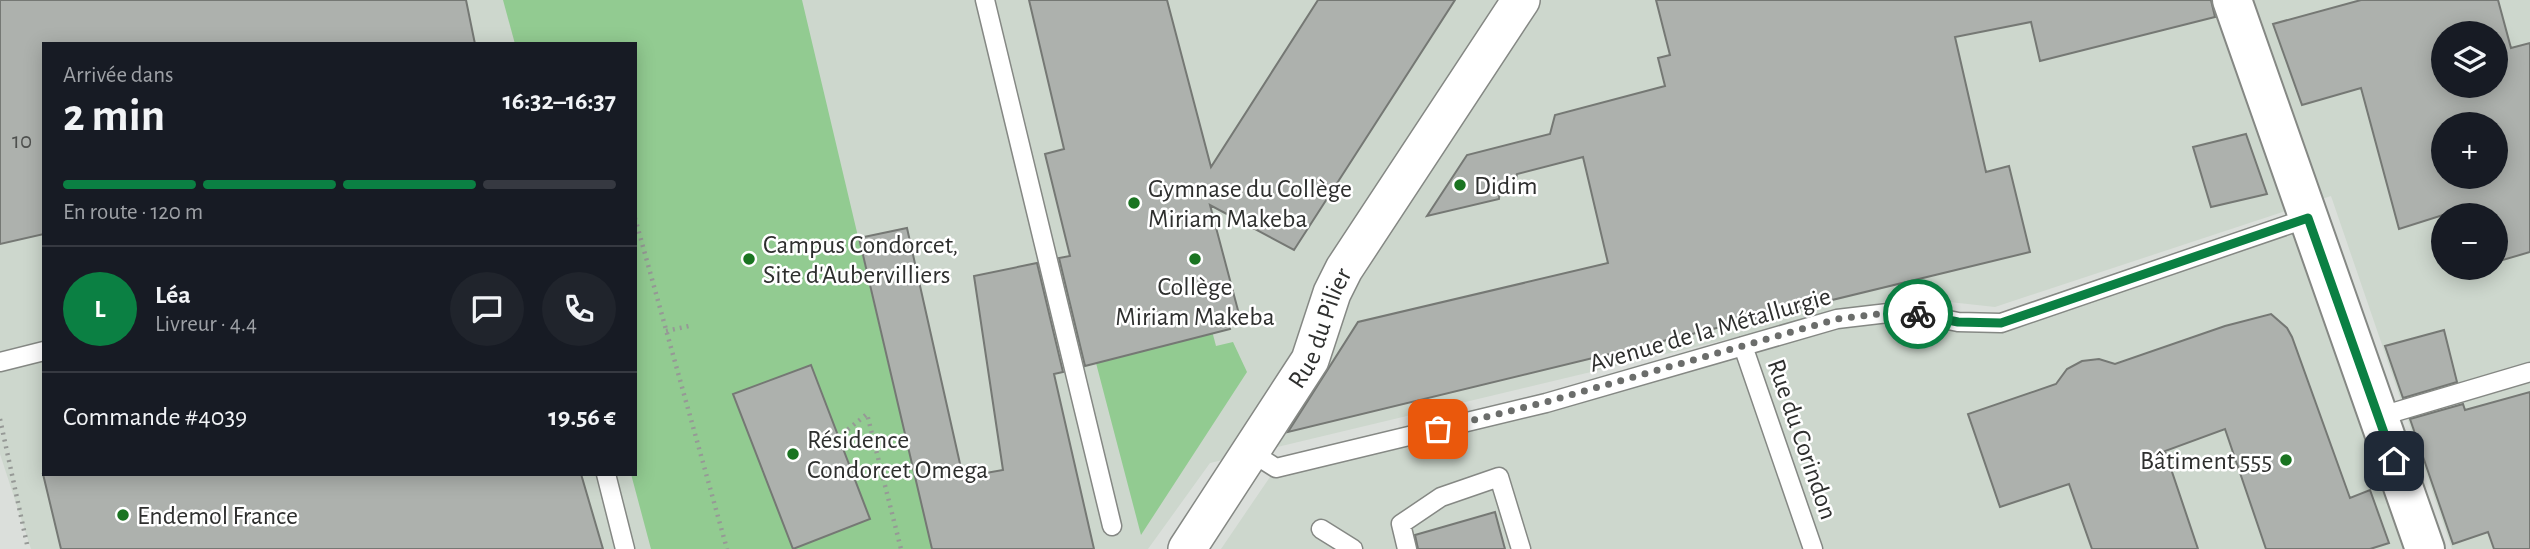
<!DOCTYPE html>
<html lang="fr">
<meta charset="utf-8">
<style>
:root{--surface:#171b24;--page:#20242c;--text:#f1f3f6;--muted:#9ea1a6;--line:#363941;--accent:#0b8043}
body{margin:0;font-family:"Alegreya Sans",sans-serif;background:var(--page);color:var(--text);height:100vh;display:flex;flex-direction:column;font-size:26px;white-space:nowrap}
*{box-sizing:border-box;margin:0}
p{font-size:23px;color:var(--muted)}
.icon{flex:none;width:38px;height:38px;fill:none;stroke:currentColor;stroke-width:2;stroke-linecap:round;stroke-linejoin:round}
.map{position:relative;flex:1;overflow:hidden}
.drawer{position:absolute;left:42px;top:42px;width:595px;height:434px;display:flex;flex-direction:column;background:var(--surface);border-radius:0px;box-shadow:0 4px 18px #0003}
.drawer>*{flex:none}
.fabs{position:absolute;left:2431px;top:21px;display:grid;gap:14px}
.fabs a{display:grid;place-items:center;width:77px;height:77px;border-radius:50%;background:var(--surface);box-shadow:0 4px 18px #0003;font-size:35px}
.pin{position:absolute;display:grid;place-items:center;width:60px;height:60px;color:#fff;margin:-30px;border-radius:14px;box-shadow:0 4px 10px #0006}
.courier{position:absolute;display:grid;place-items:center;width:70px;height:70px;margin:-35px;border:5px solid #0b8043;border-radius:50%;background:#fff;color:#222;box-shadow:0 2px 9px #0007}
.overview em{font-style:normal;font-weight:700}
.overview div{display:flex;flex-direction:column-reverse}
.overview{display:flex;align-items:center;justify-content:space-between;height:119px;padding:0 21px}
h1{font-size:46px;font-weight:700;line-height:52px}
.bar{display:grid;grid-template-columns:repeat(4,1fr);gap:10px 7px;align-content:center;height:84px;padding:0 21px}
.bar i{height:9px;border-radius:5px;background:var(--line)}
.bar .active{background:var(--accent)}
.bar p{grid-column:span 4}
.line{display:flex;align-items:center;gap:18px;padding:0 21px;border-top:2px solid var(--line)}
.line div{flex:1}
.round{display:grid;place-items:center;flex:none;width:74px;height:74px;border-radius:37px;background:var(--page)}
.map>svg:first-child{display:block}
.built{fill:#cdd7cd;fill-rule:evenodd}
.green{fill:#92cb91;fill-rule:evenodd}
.building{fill:#adb1ad;stroke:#757874;stroke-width:2;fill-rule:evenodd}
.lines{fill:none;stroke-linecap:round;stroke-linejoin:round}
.lane-casing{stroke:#858884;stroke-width:21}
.street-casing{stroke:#858884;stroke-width:40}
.secondary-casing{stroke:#858884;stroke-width:42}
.path{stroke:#969996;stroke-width:4.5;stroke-dasharray:2 5;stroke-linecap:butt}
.lane{stroke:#fff;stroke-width:18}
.street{stroke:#fff;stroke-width:37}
.secondary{stroke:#fff;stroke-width:38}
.done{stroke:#6b6d6b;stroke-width:7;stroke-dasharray:0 12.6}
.route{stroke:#0b8043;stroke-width:9}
.poi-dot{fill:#1a7421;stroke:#fff;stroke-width:2.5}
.labels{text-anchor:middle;stroke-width:5;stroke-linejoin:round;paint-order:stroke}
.number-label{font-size:23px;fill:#4e504e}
.poi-label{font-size:26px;fill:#2e2f2e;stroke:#fff;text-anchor:start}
.street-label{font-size:26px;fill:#2e2f2e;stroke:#fff}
</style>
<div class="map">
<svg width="2530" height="549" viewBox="0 0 2530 549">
<rect width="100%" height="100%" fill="#dbdfdb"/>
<!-- built -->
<path class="built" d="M 0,0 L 2530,0 L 2530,549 L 2452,549 L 2331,196 L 1995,307 L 1904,297 L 1210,463 L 1148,549 L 31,549 L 0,454 ZM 2443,33 L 2496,33 L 2496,86 L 2443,86 ZM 44,44 L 635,44 L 635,474 L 44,474 ZM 2443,124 L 2496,124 L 2496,177 L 2443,177 ZM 2443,215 L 2496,215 L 2496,268 L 2443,268 Z
M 2308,218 L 2408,549 L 1221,549 L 1276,468 L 1837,319 L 1905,311 L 2001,323 Z"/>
<!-- green -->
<path class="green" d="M 503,0 L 802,0 L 932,549 L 651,549 L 631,474 L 635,474 L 635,44 L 515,44 ZM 811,365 L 870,518 L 793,549 L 733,395 Z
M 1211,327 L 1216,346 L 1233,342 L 1247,372 L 1141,535 L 1096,363 L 1205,335 Z"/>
<!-- building -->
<path class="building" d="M 0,0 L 466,0 L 475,44 L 44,44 L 44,234 L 0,244 Z
M 1029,0 L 1167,0 L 1211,167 L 1318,0 L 1455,0 L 1294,250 L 1210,205 L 1239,314 L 1227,318 L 1230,329 L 1085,366 L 1059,258 L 1070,256 L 1045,154 L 1064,149 Z
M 1656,0 L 2211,0 L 2215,17 L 2040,61 L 2031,22 L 1955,37 L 1986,172 L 2009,166 L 2030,252 L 1288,432 L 1358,322 L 1608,263 L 1583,157 L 1517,174 L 1516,179 L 1512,179 L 1511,184 L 1500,183 L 1499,199 L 1427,216 L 1467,155 L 1550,134 L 1555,115 L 1665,86 L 1658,58 L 1670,55 Z
M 2361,0 L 2498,0 L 2511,48 L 2530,43 L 2530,252 L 2496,262 L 2496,215 L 2443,215 L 2399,229 L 2361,88 L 2302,105 L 2273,24 ZM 2443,33 L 2496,33 L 2496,86 L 2443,86 ZM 2443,124 L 2496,124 L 2496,177 L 2443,177 Z
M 2246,134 L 2267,194 L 2211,207 L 2193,147 Z
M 907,228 L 963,477 L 1003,470 L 974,276 L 1037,263 L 1063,372 L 1054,374 L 1094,549 L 932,549 L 859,238 Z
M 2271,314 L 2287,328 L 2292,337 L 2350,498 L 2370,490 L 2389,543 L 2370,549 L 2266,549 L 2225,429 L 2165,451 L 2198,549 L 2092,549 L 2069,484 L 2000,507 L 1968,414 L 2056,384 L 2067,369 L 2082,361 L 2099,359 L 2115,364 L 2225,326 Z
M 2444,330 L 2457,382 L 2403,398 L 2385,346 Z
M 811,365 L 870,519 L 793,549 L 733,394 Z
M 2530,392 L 2530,549 L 2494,549 L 2488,532 L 2453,544 L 2410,419 L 2463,404 L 2465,410 Z
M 43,474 L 581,474 L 603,549 L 61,549 Z
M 1495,512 L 1505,549 L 1418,549 L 1415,535 Z"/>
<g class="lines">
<defs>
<path id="lane" d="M 985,0 L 1112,526
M 1743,346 L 1813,549
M 0,362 L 44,351
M 2378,417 L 2530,372
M 1249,451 L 1276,468 L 1546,403 L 1837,319 L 1905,311 L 1958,322 L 2001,323 L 2308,218
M 606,474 L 625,549
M 1321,529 L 1353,549
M 1407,549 L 1401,524 L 1441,497 L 1499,477 L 1521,549"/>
<g id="street">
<path id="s1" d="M 1187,549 L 1310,360 L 1332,293 L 1344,269 L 1521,0"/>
</g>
<path id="secondary" d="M 2232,0 L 2425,549"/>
</defs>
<!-- lane casing -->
<use href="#lane" class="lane-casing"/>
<!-- street casing -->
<use href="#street" class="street-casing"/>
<!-- secondary casing -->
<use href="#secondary" class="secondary-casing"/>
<!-- path -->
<path class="path" d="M 635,218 L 727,549
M 666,331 L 689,326
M 0,419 L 28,549
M 826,447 L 867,414 L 901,549"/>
<!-- lane -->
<use href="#lane" class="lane"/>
<!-- street -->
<use href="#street" class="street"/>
<!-- secondary -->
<use href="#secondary" class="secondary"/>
</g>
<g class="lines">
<!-- done -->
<path class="done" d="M 1438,429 L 1546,402 L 1837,319 L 1905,311 L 1918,314"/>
<!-- route -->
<path class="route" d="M 1918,314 L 1958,322 L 2001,323 L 2308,218 L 2394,461"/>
</g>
<!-- markers -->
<g class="poi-dot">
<circle cx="1460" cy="185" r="7"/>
<circle cx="1134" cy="203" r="7"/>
<circle cx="749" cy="259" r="7"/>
<circle cx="1195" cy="259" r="7"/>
<circle cx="793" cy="454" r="7"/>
<circle cx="2286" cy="460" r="7"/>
<circle cx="123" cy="515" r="7"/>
</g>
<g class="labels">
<!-- number labels -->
<g class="number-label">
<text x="22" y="148">10</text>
</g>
<!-- poi labels -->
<g class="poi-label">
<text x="1474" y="194">Didim</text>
<text x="1148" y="197">Gymnase du Collège<tspan x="1148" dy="30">Miriam Makeba</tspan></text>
<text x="763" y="253">Campus Condorcet,<tspan x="763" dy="30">Site d'Aubervilliers</tspan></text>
<text x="1195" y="295" text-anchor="middle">Collège<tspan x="1195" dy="30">Miriam Makeba</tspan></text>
<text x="807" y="448">Résidence<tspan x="807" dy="30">Condorcet Omega</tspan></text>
<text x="2272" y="469" text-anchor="end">Bâtiment 555</text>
<text x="137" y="524">Endemol France</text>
</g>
<!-- street labels -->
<g class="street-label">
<text dy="9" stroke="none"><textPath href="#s1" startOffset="259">Rue du Pilier</textPath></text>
<text transform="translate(1710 329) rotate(-16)" y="9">Avenue de la Métallurgie</text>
<text transform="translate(1803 439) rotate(71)" y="9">Rue du Corindon</text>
</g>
</g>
</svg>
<div class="fabs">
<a><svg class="icon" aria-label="layers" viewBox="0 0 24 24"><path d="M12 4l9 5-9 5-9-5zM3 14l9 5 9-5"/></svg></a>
<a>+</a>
<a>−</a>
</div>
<div class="pin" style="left:1438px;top:429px;background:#ea580c"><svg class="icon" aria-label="bag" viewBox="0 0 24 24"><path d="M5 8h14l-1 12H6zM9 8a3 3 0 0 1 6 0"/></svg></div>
<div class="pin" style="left:2394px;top:461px;background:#1f2937"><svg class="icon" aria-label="home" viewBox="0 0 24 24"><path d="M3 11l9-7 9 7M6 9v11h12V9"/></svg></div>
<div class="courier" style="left:1918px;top:314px"><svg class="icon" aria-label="bike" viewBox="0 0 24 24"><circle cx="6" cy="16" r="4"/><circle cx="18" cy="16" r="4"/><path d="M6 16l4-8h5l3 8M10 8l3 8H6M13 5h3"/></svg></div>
<section class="drawer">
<div class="overview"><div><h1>2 min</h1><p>Arrivée dans</p></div><em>16:32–16:37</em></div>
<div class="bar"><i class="active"></i><i class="active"></i><i class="active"></i><i></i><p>En route · 120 m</p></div>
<div class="line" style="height:126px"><b class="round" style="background:var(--accent);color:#fff">L</b><div><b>Léa</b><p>Livreur · 4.4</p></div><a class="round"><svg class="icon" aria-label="chat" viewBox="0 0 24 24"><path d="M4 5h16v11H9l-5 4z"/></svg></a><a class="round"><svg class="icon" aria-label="phone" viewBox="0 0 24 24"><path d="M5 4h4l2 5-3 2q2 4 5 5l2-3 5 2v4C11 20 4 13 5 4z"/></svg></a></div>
<div class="line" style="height:91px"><div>Commande #4039</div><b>19.56 €</b></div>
</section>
</div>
